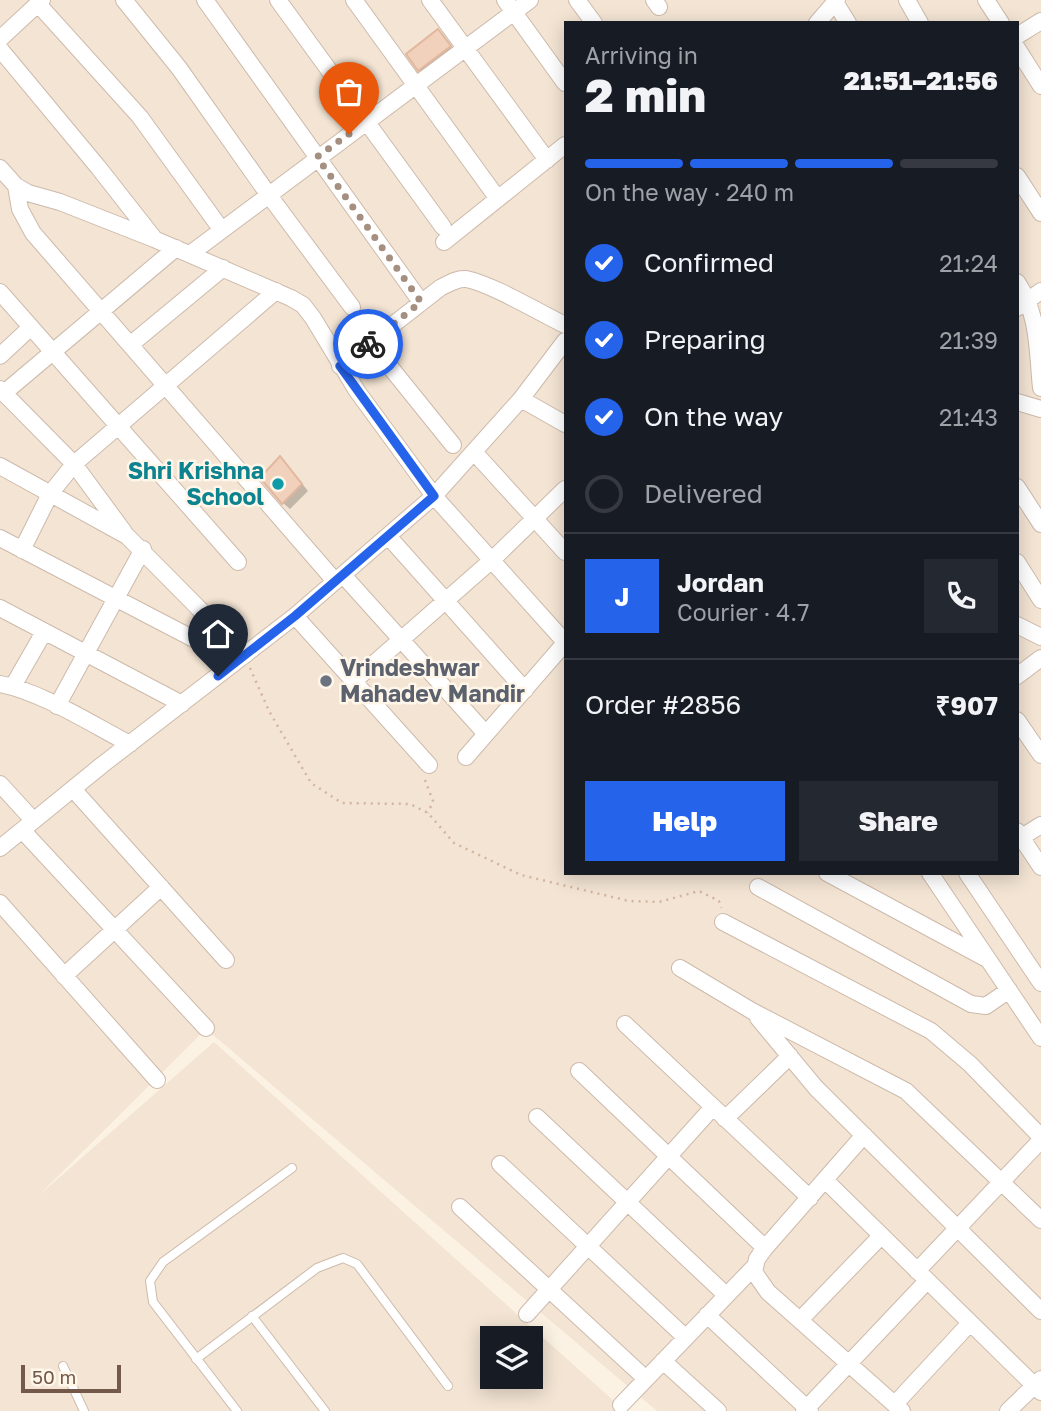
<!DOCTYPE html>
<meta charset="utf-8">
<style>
:root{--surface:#171b24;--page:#242831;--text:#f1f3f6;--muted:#9ea1a6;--line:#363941;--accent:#2563eb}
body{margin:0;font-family:"Golos Text",sans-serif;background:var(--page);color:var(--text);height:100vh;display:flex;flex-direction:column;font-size:26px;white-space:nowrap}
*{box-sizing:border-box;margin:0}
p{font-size:23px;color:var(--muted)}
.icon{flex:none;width:38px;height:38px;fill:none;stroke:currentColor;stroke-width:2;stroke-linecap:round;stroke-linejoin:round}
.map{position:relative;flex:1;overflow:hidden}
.drawer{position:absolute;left:564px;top:21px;width:455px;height:854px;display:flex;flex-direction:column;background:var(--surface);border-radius:0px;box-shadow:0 4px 18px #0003}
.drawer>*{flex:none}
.controls{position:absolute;left:480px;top:1326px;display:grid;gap:14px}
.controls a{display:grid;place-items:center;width:63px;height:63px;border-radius:0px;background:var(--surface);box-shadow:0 4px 18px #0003;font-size:35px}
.scale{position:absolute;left:21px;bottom:18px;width:100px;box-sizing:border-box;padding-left:7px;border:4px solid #74594a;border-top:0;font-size:19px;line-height:24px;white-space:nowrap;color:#74594a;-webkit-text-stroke:5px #fff6ea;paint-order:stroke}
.pin{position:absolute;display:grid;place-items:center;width:60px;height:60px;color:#fff;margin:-72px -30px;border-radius:50% 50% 50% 0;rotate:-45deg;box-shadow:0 0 7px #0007}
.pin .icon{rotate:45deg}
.courier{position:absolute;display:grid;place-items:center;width:70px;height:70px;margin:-35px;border:5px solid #2563eb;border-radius:50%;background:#fff;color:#222;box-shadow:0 2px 9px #0007}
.summary em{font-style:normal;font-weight:800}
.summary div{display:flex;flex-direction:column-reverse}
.summary{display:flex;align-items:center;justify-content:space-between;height:119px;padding:0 21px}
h1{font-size:46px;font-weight:800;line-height:52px}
.bar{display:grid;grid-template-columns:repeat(4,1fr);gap:10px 7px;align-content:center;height:84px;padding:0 21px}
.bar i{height:9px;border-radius:5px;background:var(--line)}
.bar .current{background:var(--accent)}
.bar p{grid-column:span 4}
.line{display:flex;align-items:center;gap:18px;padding:0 21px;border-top:2px solid var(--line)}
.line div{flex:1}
.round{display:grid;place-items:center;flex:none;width:74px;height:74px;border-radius:0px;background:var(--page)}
ol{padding:0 21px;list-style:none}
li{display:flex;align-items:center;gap:21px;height:77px}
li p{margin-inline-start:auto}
li .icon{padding:7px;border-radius:50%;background:var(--accent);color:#fff;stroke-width:4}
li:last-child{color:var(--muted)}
li i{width:38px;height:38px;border:4px solid var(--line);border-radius:50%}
.primary-button{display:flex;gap:14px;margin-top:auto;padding:14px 21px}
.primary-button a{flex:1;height:80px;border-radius:0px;background:var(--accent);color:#fff;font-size:28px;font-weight:800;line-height:80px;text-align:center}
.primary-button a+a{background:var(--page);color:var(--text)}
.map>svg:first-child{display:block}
.residential{fill:#f3e4d3;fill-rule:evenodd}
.shadow{fill:#0003}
.building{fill:#f1d1bc;stroke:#e3b79d;stroke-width:2}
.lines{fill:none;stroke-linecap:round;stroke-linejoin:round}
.service-casing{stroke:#cdbaab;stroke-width:10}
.minor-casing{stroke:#cdbaab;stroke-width:18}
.path{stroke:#d5b49f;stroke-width:2.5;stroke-dasharray:2 5;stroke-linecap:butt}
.service{stroke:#fff;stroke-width:8}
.minor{stroke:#fff;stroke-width:16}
.done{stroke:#a48f80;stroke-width:7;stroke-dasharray:0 12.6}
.route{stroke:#2563eb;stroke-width:9}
.culture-dot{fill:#0f9aa8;stroke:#fff6ea;stroke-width:2.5}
.worship-dot{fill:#6b7280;stroke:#fff6ea;stroke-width:2.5}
.labels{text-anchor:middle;stroke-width:5;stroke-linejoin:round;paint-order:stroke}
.culture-label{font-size:23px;font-weight:bold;fill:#0d838f;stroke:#fff6ea;text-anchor:end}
.worship-label{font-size:23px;font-weight:bold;fill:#5b616d;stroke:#fff6ea;text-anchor:start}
</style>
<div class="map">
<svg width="1041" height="1411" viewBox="0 0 1041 1411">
<rect width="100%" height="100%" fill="#fcf2e4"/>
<!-- residential -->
<path class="residential" d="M 0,0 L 1041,0 L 1041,1411 L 657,1411 L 206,1029 L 37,1197 L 214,1042 L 625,1411 L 0,1411 ZM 565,23 L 1017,23 L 1017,873 L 565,873 ZM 492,1339 L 530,1339 L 530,1377 L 492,1377 Z"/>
<!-- shadow -->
<path class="shadow" d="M 445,38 L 456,53 L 426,76 L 419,69 Z
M 287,465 L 308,491 L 290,509 L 283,503 Z"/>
<!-- building -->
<path class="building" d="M 438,29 L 451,46 L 418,71 L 406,54 Z
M 280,456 L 302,484 L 282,504 L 260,478 Z"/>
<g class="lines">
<defs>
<path id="service" d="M 252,1316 L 325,1411
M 196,1359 L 317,1268 L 343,1258 L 357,1264 L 448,1386
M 63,1366 L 84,1411
M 237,1411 L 153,1302 L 150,1281 L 163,1262 L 292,1168"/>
<path id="minor" d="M 124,0 L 179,68 L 268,194 L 352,307
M 205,0 L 421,302
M 278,0 L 443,227
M 354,0 L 498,199
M 430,0 L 547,160
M 505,0 L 565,83
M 577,0 L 594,23
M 654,0 L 659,7
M 907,0 L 920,23
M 986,0 L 1001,23
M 835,2 L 848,23
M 38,4 L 140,117 L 221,229
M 817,23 L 837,0
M 1017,36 L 1041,21
M 0,39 L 42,0
M 1017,48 L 1041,86
M 0,49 L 98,167 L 153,237
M 0,168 L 16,186 L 28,193 L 60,202 L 154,239 L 291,298 L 303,305 L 313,318 L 357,391 L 434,496 L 565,642
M 1017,176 L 1041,213
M 16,186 L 20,209 L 33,233 L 335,581
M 444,242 L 565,145
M 190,254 L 530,0
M 1017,282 C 1039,315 1037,349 1041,388
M 0,292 L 238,562
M 1017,308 L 1041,291
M 370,342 L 453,445
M 130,345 L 223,268
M 0,356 L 31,327
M 340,366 L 440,288 C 448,284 457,278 466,279 C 492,284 540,313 565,325
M 0,389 L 74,464 L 124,532
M 4,393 L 176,248
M 521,399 L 565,424
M 1017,402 L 1041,409
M 475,453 L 565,552
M 0,466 L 127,536 L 245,655
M 1017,487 L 1041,524
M 388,536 L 525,690
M 0,538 L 236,661
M 22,550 L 50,494 L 74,464 L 276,291
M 1017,562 L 1041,600
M 343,575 L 486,734
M 0,608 L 182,704
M 295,616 L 429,765
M 1017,625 L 1041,637
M 1017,676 L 1041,658
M 354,681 L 492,560 L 565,489
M 0,684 C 40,691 93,725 130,744
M 13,686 L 44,632
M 57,706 L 143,549
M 1017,720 L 1041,755
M 466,757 L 565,643
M 0,784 L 33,820
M 73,789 L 226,960
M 22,830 L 206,1028
M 1017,831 L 1041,867
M 1017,840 L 1041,825
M 0,848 L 102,765 L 295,616 L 434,496 L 521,399 L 565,341
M 827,873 L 985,958
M 930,873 L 1041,1038
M 967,873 L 1041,983
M 758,887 L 971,1004 L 986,1006 L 1009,990
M 0,903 L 157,1080
M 723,922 L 931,1031 L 970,1064 L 1041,1137
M 680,968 L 752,1011 L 906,1091 L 1041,1220
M 64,976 L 161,887
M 758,1018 L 816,1088 L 1041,1311
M 625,1024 L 810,1198
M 579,1071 L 765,1248
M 537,1117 L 726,1295
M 725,1119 L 790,1056
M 864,1135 L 765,1248 L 757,1259 L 754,1272 L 768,1292 L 902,1411
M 500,1164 L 685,1337
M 825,1180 L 1041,1392
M 460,1207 L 646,1379
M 917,1271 L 1041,1140
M 527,1314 L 713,1107
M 707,1315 L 810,1411
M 800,1320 L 881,1236
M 663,1361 L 718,1411
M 895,1404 L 970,1323
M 621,1405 L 754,1267
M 804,1411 L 927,1281
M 1008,1411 L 1041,1379"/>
</defs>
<!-- service casing -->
<use href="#service" class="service-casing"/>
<!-- minor casing -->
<use href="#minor" class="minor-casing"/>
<!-- path -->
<path class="path" d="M 250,668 L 269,711 L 311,783 L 342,803 L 410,804 L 428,813 L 454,843 L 521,875 L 629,901 L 659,902 L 699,891 L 719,901 L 721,908
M 425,780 L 433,801 L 428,813"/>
<!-- service -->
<use href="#service" class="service"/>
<!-- minor -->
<use href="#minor" class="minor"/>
</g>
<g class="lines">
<!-- done -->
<path class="done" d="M 349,134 L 317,157 L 421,302 L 368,344"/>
<!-- route -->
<path class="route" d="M 218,676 L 295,616 L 434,496 L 340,366 L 368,344"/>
</g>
<!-- markers -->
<circle class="culture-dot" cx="278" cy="484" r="7"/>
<circle class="worship-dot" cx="326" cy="681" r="7"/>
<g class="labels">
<!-- culture labels -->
<g class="culture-label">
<text x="264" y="479">Shri Krishna<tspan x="264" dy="26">School</tspan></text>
</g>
<!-- worship labels -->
<g class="worship-label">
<text x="340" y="676">Vrindeshwar<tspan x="340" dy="26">Mahadev Mandir</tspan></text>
</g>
</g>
</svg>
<div class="controls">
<a><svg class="icon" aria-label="layers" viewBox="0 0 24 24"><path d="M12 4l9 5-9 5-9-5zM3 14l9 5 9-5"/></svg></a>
</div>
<div class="scale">50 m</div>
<div class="pin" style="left:349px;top:134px;background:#ea580c"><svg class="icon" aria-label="bag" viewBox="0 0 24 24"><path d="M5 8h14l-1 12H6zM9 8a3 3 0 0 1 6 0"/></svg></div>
<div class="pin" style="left:218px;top:676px;background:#1f2937"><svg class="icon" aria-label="home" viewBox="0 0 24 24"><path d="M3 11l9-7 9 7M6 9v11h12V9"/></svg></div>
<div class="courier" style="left:368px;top:344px"><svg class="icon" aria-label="bike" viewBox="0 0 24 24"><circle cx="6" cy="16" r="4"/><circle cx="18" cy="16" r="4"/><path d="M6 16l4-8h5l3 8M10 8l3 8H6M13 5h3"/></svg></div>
<section class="drawer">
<div class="summary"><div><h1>2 min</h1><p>Arriving in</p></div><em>21:51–21:56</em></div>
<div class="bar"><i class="current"></i><i class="current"></i><i class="current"></i><i></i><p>On the way · 240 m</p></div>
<ol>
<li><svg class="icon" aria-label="check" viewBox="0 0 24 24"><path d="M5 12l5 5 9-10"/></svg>Confirmed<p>21:24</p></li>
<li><svg class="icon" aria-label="check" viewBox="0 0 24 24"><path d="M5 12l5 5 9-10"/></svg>Preparing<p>21:39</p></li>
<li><svg class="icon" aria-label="check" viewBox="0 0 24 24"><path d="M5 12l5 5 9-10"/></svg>On the way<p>21:43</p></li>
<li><i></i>Delivered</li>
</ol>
<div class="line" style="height:126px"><b class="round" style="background:var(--accent);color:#fff">J</b><div><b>Jordan</b><p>Courier · 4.7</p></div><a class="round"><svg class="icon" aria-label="phone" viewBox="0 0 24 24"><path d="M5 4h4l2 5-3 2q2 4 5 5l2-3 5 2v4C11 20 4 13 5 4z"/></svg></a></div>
<div class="line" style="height:91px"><div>Order #2856</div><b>₹907</b></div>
<div class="primary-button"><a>Help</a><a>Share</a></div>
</section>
</div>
